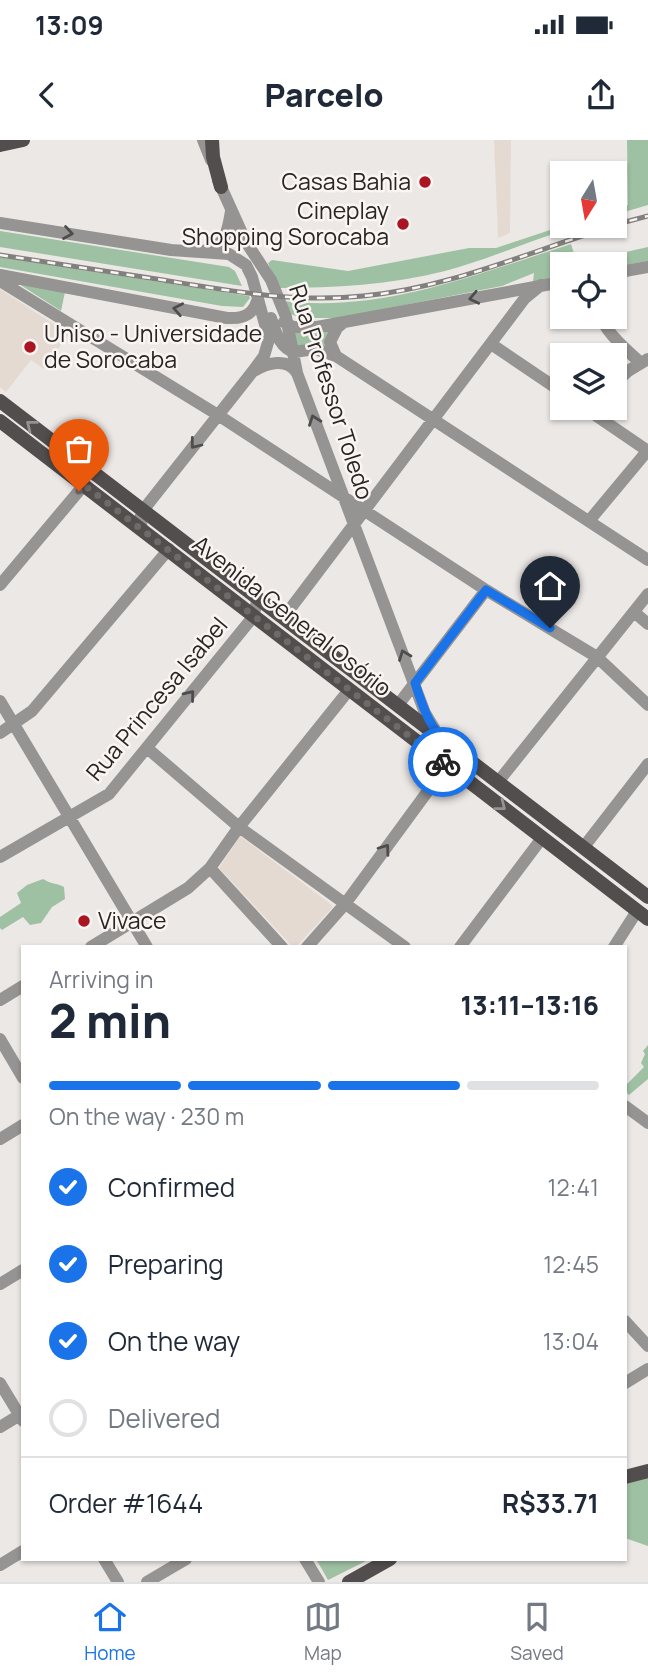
<!DOCTYPE html>
<meta charset="utf-8">
<style>
:root{--surface:#fff;--page:#f6f6f7;--text:#1f2937;--muted:#747a83;--line:#e0e1e3;--accent:#1a73e8}
body{margin:0;font-family:Manrope,sans-serif;background:var(--page);color:var(--text);height:100vh;display:flex;flex-direction:column;font-size:26px;white-space:nowrap}
*{box-sizing:border-box;margin:0}
p{font-size:23px;color:var(--muted)}
.icon{flex:none;width:38px;height:38px;fill:none;stroke:currentColor;stroke-width:2;stroke-linecap:round;stroke-linejoin:round}
.map{position:relative;flex:1;overflow:hidden}
.side{position:absolute;left:21px;top:805px;width:606px;height:616px;display:flex;flex-direction:column;background:var(--surface);border-radius:0px;box-shadow:0 2px 5px #0004}
.side>*{flex:none}
.needle{width:46px;rotate:191deg}
.buttons{position:absolute;left:550px;top:21px;display:grid;gap:14px}
.buttons a{display:grid;place-items:center;width:77px;height:77px;border-radius:0px;background:var(--surface);box-shadow:0 2px 5px #0004;font-size:35px}
.pin{position:absolute;display:grid;place-items:center;width:60px;height:60px;color:#fff;margin:-72px -30px;border-radius:50% 50% 50% 0;rotate:-45deg;box-shadow:0 0 7px #0007}
.pin .icon{rotate:45deg}
.courier{position:absolute;display:grid;place-items:center;width:70px;height:70px;margin:-35px;border:5px solid #1a73e8;border-radius:50%;background:#fff;color:#222;box-shadow:0 2px 9px #0007}
.overview em{font-style:normal;font-weight:800}
.overview div{display:flex;flex-direction:column-reverse}
.overview{display:flex;align-items:center;justify-content:space-between;height:119px;padding:0 28px}
h1{font-size:46px;font-weight:800;line-height:52px}
.bar{display:grid;grid-template-columns:repeat(4,1fr);gap:10px 7px;align-content:center;height:84px;padding:0 28px}
.bar i{height:9px;border-radius:5px;background:var(--line)}
.bar .on{background:var(--accent)}
.bar p{grid-column:span 4}
.line{display:flex;align-items:center;gap:18px;padding:0 28px;border-top:2px solid var(--line)}
.line div{flex:1}
ol{padding:0 28px;list-style:none}
li{display:flex;align-items:center;gap:21px;height:77px}
li p{margin-inline-start:auto}
li .icon{padding:7px;border-radius:50%;background:var(--accent);color:#fff;stroke-width:4}
li:last-child{color:var(--muted)}
li i{width:38px;height:38px;border:4px solid var(--line);border-radius:50%}
.status{display:flex;justify-content:space-between;align-items:center;height:49px;padding:0 35px;background:var(--surface);direction:ltr}
.status svg{height:19px;fill:currentColor}
header{display:flex;justify-content:space-between;align-items:center;height:91px;padding:0 28px;background:var(--surface);font-size:32px;font-weight:800}
.tab-bar{display:flex;justify-content:space-around;align-items:center;height:98px;border-top:2px solid var(--line);background:var(--surface);font-size:19px;color:var(--muted)}
.tab-bar a{display:grid;justify-items:center;gap:4px}
.tab-bar .on{color:var(--accent)}
.map>svg:first-child{display:block}
.built{fill:#e5dad2}
.green{fill:#9fc1a3}
.lines{fill:none;stroke-linecap:round;stroke-linejoin:round}
.minor{stroke:#969393;stroke-width:12}
.major{stroke:#524e4d;stroke-width:14}
.rail-casing{stroke:#82807e;stroke-width:5}
.rail{stroke:#faf5f2;stroke-width:2.5;stroke-dasharray:8;stroke-linecap:butt}
.oneway{stroke:#4e4c4c}
.oneway2{stroke:#95918f}
.done{stroke:#6d6a68;stroke-width:7;stroke-dasharray:0 12.6}
.route{stroke:#1a73e8;stroke-width:9}
.poi-dot{fill:#aa1522;stroke:#faf5f2;stroke-width:2.5}
.labels{text-anchor:middle;stroke-width:5;stroke-linejoin:round;paint-order:stroke}
.poi-label{font-size:23px;fill:#282625;stroke:#faf5f2;text-anchor:end}
.street-label{font-size:23px;fill:#282625;stroke:#faf5f2}
</style>
<div class="status"><b>13:09</b><svg viewBox="0 0 49 12"><path d="M0 12V9h3v3zM5 12V6h3v6zM10 12V3h3v9zM15 12V0h3v12zM26 1h20v11H26zM47 4h2v5h-2z"/></svg></div>
<header><svg class="icon" aria-label="back" viewBox="0 0 24 24"><path d="M15 5l-7 7 7 7"/></svg>Parcelo<svg class="icon" aria-label="share" viewBox="0 0 24 24"><path d="M12 15V3M7 8l5-5 5 5M5 13v7h14v-7"/></svg></header>
<div class="map">
<svg width="648" height="1442" viewBox="0 0 648 1442">
<rect width="100%" height="100%" fill="#ece8e5"/>
<!-- built -->
<path class="built" d="M 494,0 L 511,0 L 510,93 L 498,98 Z
M 0,149 L 69,194 L 44,229 L 31,220 L 6,252 L 0,247 Z
M 240,696 L 332,765 L 332,768 L 296,807 L 292,806 L 219,728 Z"/>
<!-- green -->
<path class="green" d="M 627,0 L 648,0 L 648,65 L 614,75 L 614,69 L 628,65 Z
M 562,86 L 578,86 C 533,99 490,119 445,131 C 390,145 335,148 279,148 L 268,123 L 272,120 L 348,131 L 469,108 L 496,108 Z
M 0,91 L 229,127 L 235,131 L 242,146 L 0,107 Z
M 571,104 L 577,123 L 648,107 L 648,121 L 614,127 L 614,124 L 562,124 L 562,138 L 533,142 L 534,133 L 502,146 L 338,178 L 302,178 L 290,174 L 283,161 C 383,173 477,134 571,104 Z
M 0,117 L 249,156 L 250,158 L 243,167 L 222,166 L 0,127 Z
M 19,144 L 65,152 L 61,171 Z
M 330,190 L 327,209 L 297,207 L 292,192 Z
M 43,739 C 50,744 57,743 64,747 L 65,759 L 52,767 L 41,783 L 30,785 L 23,777 L 2,790 L 0,788 L 0,777 L 21,763 L 17,753 L 27,745 Z
M 648,905 L 648,939 L 629,955 L 625,951 L 625,946 L 644,927 L 641,923 L 645,914 L 643,911 Z
M 648,1337 L 648,1406 L 625,1398 L 625,1343 Z
M 316,1419 L 370,1419 L 328,1440 Z"/>
<g class="lines">
<!-- minor -->
<path class="minor" d="M 203,0 L 211,20
M 218,40 L 246,102 L 271,140 L 286,177 L 297,233 L 425,573 L 437,593
M 0,83 L 171,110 L 229,114 L 246,125 L 252,137 L 269,199 L 264,216 L 253,231 L 148,364 L 140,378 L 142,389
M 206,110 C 226,106 228,89 231,71
M 614,133 L 648,127
M 0,135 L 227,178 C 244,179 255,174 258,157
M 0,141 L 218,275 L 486,450 L 597,517 L 648,565
M 600,177 C 609,195 625,209 641,223
M 271,178 C 276,192 279,207 294,212
M 284,182 L 293,187 L 317,187 L 562,142
M 491,204 L 562,252
M 294,212 L 315,209 L 336,216 L 648,420
M 336,216 L 330,202 L 337,188 L 343,183
M 254,231 C 267,223 287,217 297,233
M 614,244 L 628,231 L 648,219
M 585,268 L 648,311
M 589,381 L 648,310
M 0,445 L 84,345
M 634,472 L 648,484
M 284,477 L 525,158 L 541,145
M 0,561 L 147,807
M 398,565 L 486,450
M 0,593 L 32,571 L 169,409
M 147,608 L 239,687 L 405,807
M 498,642 L 648,454
M 583,708 L 648,624
M 0,717 L 109,654 L 253,477 L 258,458
M 210,728 L 282,807
M 91,807 L 188,748 L 210,728 L 239,687 L 349,550
M 307,807 L 345,764 L 447,625 L 452,615 L 451,607
M 460,807 L 542,698
M 614,807 L 637,771
M 0,860 L 23,846
M 0,899 L 23,938
M 625,966 L 648,983
M 0,999 L 23,985
M 0,1144 L 23,1130
M 625,1181 L 648,1206
M 0,1243 L 23,1281
M 625,1243 L 648,1229
M 0,1287 L 23,1273
M 104,1419 L 118,1442
M 305,1419 L 319,1442
M 0,1425 L 23,1411
M 147,1442 L 186,1419"/>
<!-- major -->
<path class="major" d="M 212,0 L 213,17 L 221,47
M 0,5 L 23,0
M 0,261 L 648,757
M 0,281 L 648,779
M 625,1337 L 648,1331
M 349,1442 L 390,1419"/>
<defs>
<path id="rail" d="M 614,85 L 648,76
M 0,115 C 54,123 108,132 163,140 C 230,151 295,163 363,156 C 450,148 531,111 613,86"/>
</defs>
<!-- rail casing -->
<use href="#rail" class="rail-casing"/>
<!-- rail -->
<use href="#rail" class="rail"/>
</g>
<!-- one-way arrows -->
<defs><path id="oneway-chevron" d="M-2-3.5L2.5 0L-2 3.5" fill="none" stroke-width="1.6" stroke-linecap="round" stroke-linejoin="round" transform="scale(1.75)"/></defs>
<g class="oneway">
<use href="#oneway-chevron" transform="translate(68 93) rotate(9)"/>
<use href="#oneway-chevron" transform="translate(474 158) rotate(168)"/>
<use href="#oneway-chevron" transform="translate(178 169) rotate(-169)"/>
<use href="#oneway-chevron" transform="translate(314 280) rotate(-110)"/>
<use href="#oneway-chevron" transform="translate(195 304) rotate(128)"/>
<use href="#oneway-chevron" transform="translate(404 515) rotate(-111)"/>
<use href="#oneway-chevron" transform="translate(190 555) rotate(-51)"/>
<use href="#oneway-chevron" transform="translate(385 709) rotate(-54)"/>
</g>
<g class="oneway2">
<use href="#oneway-chevron" transform="translate(31 285) rotate(-142)"/>
<use href="#oneway-chevron" transform="translate(501 666) rotate(38)"/>
</g>
<g class="lines">
<!-- done -->
<path class="done" d="M 79,351 L 84,345 L 443,622"/>
<!-- route -->
<path class="route" d="M 443,622 L 447,625 L 452,615 L 451,607 C 430,590 423,568 415,543 L 486,450 L 550,488"/>
</g>
<!-- markers -->
<g class="poi-dot">
<circle cx="425" cy="42" r="7"/>
<circle cx="403" cy="84" r="7"/>
<circle cx="30" cy="207" r="7"/>
<circle cx="84" cy="781" r="7"/>
</g>
<g class="labels">
<!-- poi labels -->
<g class="poi-label">
<text x="411" y="50">Casas Bahia</text>
<text x="389" y="79">Cineplay<tspan x="389" dy="26">Shopping Sorocaba</tspan></text>
<text x="44" y="202" text-anchor="start">Uniso - Universidade<tspan x="44" dy="26">de Sorocaba</tspan></text>
<text x="98" y="789" text-anchor="start">Vivace</text>
</g>
<!-- street labels -->
<g class="street-label">
<text transform="translate(331 252) rotate(72)" y="8">Rua Professor Toledo</text>
<text transform="translate(292 476) rotate(38)" y="8">Avenida General Osório</text>
<text transform="translate(157 559) rotate(-50)" y="8">Rua Princesa Isabel</text>
</g>
</g>
</svg>
<div class="buttons">
<a><svg class="needle" viewBox="-14 -14 28 28"><path d="M0-13l5 13h-10z" fill="#e53935"/><path d="M0 13l5-13h-10z" fill="#747a83"/></svg></a>
<a><svg class="icon" aria-label="locate" viewBox="0 0 24 24"><circle cx="12" cy="12" r="6"/><path d="M12 2v4M12 18v4M2 12h4M18 12h4"/></svg></a>
<a><svg class="icon" aria-label="layers" viewBox="0 0 24 24"><path d="M12 4l9 5-9 5-9-5zM3 14l9 5 9-5"/></svg></a>
</div>
<div class="pin" style="left:79px;top:351px;background:#ea580c"><svg class="icon" aria-label="bag" viewBox="0 0 24 24"><path d="M5 8h14l-1 12H6zM9 8a3 3 0 0 1 6 0"/></svg></div>
<div class="pin" style="left:550px;top:488px;background:#1f2937"><svg class="icon" aria-label="home" viewBox="0 0 24 24"><path d="M3 11l9-7 9 7M6 9v11h12V9"/></svg></div>
<div class="courier" style="left:443px;top:622px"><svg class="icon" aria-label="bike" viewBox="0 0 24 24"><circle cx="6" cy="16" r="4"/><circle cx="18" cy="16" r="4"/><path d="M6 16l4-8h5l3 8M10 8l3 8H6M13 5h3"/></svg></div>
<section class="side">
<div class="overview"><div><h1>2 min</h1><p>Arriving in</p></div><em>13:11–13:16</em></div>
<div class="bar"><i class="on"></i><i class="on"></i><i class="on"></i><i></i><p>On the way · 230 m</p></div>
<ol>
<li><svg class="icon" aria-label="check" viewBox="0 0 24 24"><path d="M5 12l5 5 9-10"/></svg>Confirmed<p>12:41</p></li>
<li><svg class="icon" aria-label="check" viewBox="0 0 24 24"><path d="M5 12l5 5 9-10"/></svg>Preparing<p>12:45</p></li>
<li><svg class="icon" aria-label="check" viewBox="0 0 24 24"><path d="M5 12l5 5 9-10"/></svg>On the way<p>13:04</p></li>
<li><i></i>Delivered</li>
</ol>
<div class="line" style="height:91px"><div>Order #1644</div><b>R$33.71</b></div>
</section>
</div>
<nav class="tab-bar">
<a class="on"><svg class="icon" aria-label="home" viewBox="0 0 24 24"><path d="M3 11l9-7 9 7M6 9v11h12V9"/></svg>Home</a>
<a><svg class="icon" aria-label="map" viewBox="0 0 24 24"><path d="M3 6l6-2 6 2 6-2v14l-6 2-6-2-6 2zM9 4v14M15 6v14"/></svg>Map</a>
<a><svg class="icon" aria-label="saved" viewBox="0 0 24 24"><path d="M7 4h10v16l-5-4-5 4z"/></svg>Saved</a>
</nav>
